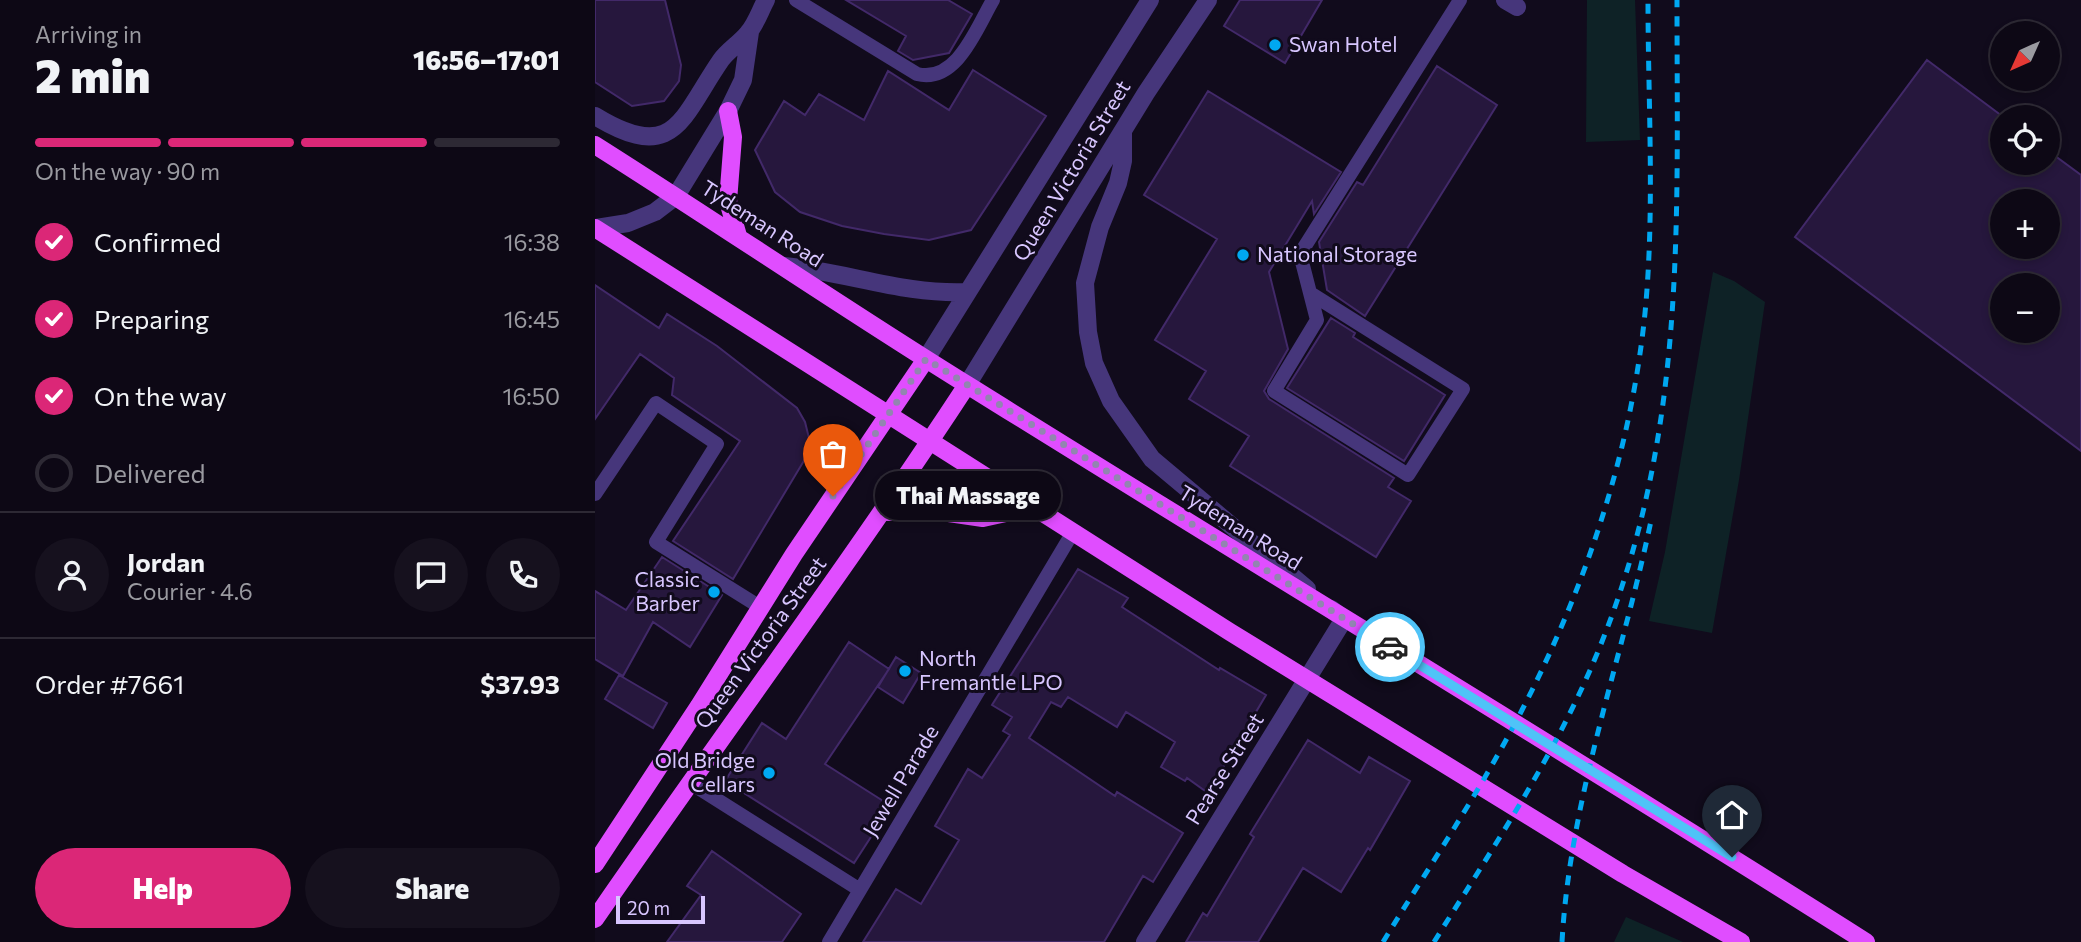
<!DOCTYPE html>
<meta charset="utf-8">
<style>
:root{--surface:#0d0815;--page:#16111e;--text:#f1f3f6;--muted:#9a9aa0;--line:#2d2934;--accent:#db2777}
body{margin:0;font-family:Commissioner,sans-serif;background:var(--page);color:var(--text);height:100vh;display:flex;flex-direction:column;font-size:26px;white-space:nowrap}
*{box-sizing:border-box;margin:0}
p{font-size:23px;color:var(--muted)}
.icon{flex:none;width:38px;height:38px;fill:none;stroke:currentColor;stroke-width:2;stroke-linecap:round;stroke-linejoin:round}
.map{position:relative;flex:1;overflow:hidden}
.drawer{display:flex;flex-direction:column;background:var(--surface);width:595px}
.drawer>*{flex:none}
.needle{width:46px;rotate:225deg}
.fabs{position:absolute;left:1395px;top:21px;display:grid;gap:14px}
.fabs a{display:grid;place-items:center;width:70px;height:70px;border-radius:50%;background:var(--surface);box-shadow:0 4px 10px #0003,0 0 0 2px var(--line);font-size:35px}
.scale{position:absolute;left:21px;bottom:18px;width:89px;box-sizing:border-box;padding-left:7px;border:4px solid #d8c6ff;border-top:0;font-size:19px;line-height:24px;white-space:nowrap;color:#d8c6ff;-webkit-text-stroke:5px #110b1c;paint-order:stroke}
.pin{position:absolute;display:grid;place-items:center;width:60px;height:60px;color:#fff;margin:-72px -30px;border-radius:50% 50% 50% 0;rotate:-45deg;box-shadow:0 0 7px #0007}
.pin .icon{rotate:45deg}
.courier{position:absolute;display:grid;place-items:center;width:70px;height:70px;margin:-35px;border:5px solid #4fc3f7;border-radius:50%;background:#fff;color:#222;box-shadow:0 2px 9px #0007}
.bubble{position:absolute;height:49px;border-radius:24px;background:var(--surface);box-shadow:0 4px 10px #0003,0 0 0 2px var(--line);font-size:23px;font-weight:800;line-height:49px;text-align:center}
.overview em{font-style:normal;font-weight:800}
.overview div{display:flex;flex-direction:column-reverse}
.overview{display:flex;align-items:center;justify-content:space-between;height:119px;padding:0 35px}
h1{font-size:46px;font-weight:800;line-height:52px}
.bar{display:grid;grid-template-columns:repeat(4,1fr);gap:10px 7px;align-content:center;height:84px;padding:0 35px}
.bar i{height:9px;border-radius:5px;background:var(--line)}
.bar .selected{background:var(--accent)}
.bar p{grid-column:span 4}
.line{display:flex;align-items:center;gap:18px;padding:0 35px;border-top:2px solid var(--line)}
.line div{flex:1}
.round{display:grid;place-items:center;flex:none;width:74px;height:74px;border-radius:37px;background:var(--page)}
ol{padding:0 35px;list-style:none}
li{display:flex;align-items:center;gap:21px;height:77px}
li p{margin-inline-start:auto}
li .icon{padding:7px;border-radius:50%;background:var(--accent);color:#fff;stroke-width:4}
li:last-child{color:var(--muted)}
li i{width:38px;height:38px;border:4px solid var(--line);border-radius:50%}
.cta{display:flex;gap:14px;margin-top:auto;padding:14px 35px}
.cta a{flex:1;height:80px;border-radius:42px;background:var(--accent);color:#fff;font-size:28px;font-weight:800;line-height:80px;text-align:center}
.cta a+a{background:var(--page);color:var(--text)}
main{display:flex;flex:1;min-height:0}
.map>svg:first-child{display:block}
.green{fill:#0e2226}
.building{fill:#26173d;stroke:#422969;stroke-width:2;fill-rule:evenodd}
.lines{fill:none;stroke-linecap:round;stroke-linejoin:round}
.service{stroke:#46367b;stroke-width:14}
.minor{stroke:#46367b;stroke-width:18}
.primary{stroke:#e04dff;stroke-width:18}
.rail{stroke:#00a8f1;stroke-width:5;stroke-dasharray:10 9;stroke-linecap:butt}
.done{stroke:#9285b0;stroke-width:7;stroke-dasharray:0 12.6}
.route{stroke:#4fc3f7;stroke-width:9}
.poi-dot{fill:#00a8f1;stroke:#110b1c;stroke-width:2.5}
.labels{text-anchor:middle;stroke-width:6;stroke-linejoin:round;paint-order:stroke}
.poi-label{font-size:21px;fill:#d8c6ff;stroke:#110b1c;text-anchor:start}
.street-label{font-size:21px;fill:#d8c6ff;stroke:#110b1c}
</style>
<main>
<section class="drawer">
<div class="overview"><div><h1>2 min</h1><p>Arriving in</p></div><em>16:56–17:01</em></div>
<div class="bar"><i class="selected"></i><i class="selected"></i><i class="selected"></i><i></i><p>On the way · 90 m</p></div>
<ol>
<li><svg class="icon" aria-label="check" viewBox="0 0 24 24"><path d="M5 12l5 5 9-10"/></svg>Confirmed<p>16:38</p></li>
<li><svg class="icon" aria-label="check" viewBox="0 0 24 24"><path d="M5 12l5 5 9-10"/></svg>Preparing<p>16:45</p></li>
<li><svg class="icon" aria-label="check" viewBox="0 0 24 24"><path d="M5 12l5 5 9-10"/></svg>On the way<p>16:50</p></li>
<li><i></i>Delivered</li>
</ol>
<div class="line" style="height:126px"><a class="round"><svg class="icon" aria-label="person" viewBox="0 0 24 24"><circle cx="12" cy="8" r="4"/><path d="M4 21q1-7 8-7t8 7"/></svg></a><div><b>Jordan</b><p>Courier · 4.6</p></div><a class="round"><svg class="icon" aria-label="chat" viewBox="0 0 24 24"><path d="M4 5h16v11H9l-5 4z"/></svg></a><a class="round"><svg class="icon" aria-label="phone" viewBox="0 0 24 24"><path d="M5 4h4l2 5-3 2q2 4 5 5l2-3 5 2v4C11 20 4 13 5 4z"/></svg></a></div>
<div class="line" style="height:91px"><div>Order #7661</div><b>$37.93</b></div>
<div class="cta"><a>Help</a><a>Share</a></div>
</section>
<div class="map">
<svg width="1486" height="942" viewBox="0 0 1486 942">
<rect width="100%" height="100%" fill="#110b1c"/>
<!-- green -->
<path class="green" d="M 992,0 L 1040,0 L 1045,140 L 991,142 Z
M 1118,272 L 1139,281 L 1170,302 L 1144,480 L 1117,633 L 1054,621 L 1070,552 Z
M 1031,917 L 1088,942 L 1019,942 Z"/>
<!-- building -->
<path class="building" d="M 0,0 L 70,0 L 86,65 L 84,81 L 69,101 L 37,106 L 0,82 Z
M 251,0 L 353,0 L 377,14 L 354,53 L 318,60 L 303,51 L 311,36 Z
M 645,0 L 727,0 L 690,63 L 629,26 Z
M 1332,60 L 1407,116 L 1407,163 L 1452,163 L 1452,150 L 1486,175 L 1486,451 L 1200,237 ZM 1407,201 L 1452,201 L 1452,247 L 1407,247 ZM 1407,285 L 1452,285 L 1452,331 L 1407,331 Z
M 842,66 L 902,105 L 770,316 L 732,290 L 724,242 L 762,182 L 768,185 Z
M 378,70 L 451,116 L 376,230 L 334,240 L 289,234 L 247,226 L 205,212 L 180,192 L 160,150 L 189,101 L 210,115 L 224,94 L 269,120 L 293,71 L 354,110 Z
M 613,91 L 746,172 L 719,214 L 717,201 L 674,272 L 693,349 L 669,391 L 674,399 L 799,478 L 793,487 L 816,501 L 781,557 L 635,466 L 654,436 L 594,399 L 611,371 L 560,340 L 622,239 L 549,195 Z
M 0,285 L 64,328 L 72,314 L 122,346 L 202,408 L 210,422 L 214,438 L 213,454 L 138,579 L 78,541 L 145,441 L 77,395 L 79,378 L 45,354 L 0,419 Z
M 736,318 L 760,333 L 758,337 L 850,395 L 809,461 L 692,388 Z
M 67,557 L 127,595 L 95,647 L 58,622 L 28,676 L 0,659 L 0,591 L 31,610 Z
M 483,569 L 533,598 L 527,607 L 624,670 L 625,668 L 671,695 L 613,793 L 592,778 L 590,781 L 566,767 L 580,742 L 531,712 L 522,727 L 473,697 L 466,707 L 456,702 L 434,738 L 520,796 L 522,792 L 588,833 L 558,882 L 548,876 L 509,942 L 268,942 L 301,889 L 326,904 L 364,840 L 340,826 L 373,769 L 387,778 L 415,735 L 408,731 L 417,717 L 397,705 Z
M 254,642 L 294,669 L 230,764 L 296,806 L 259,863 L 130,781 L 167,723 L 191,739 Z
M 301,657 L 326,673 L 308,703 L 283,687 Z
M 24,675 L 72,703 L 58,728 L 10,699 Z
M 713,740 L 765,773 L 774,757 L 815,781 L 775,850 L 773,848 L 746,892 L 708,868 L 663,942 L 591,942 L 608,913 L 612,916 L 659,837 L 655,834 Z
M 117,851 L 206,914 L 187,942 L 72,942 L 106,895 L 92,886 Z"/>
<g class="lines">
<!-- service -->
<path class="service" d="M 201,0 L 322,74 C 362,84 382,27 398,0
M 715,293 L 868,389 L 813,475 L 679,391 L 722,320 L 705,254 L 865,0
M 0,494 L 61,403 L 122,444 L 61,542 L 165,607
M 94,782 L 265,890
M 234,942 L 478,532"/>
<!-- minor -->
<path class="minor" d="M 910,0 L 922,7
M 0,116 C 80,165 86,118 126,60 C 133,50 145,43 153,33 C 161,24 165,11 171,0
M 528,132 L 528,161 L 523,183 L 505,227 L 490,283 L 493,332 L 499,363 L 516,401 L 557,459 L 712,589
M 0,228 L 33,223 L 60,212 L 81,196 L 133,111 L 148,80 L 155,32
M 189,266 C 253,272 308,295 373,292
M 331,359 L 555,0
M 372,385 L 551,93 L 613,0
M 550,942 L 749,619 L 736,609"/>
<!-- primary -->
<path class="primary" d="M 133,111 L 138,137 L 133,201 L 143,236
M 0,145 C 125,224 248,308 374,386 C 672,572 974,754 1271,942
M 0,228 L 635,632 L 1028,874 L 1146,942
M 289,512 L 340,511 L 388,518 L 438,507
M 0,864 L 104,706 L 199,554 L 331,359
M 0,919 C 123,740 253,567 372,385"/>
<!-- rail -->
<path class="rail" d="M 788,942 C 835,865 886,790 927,710 C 991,586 1036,452 1050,313 C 1060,209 1053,104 1053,0
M 839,942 C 896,851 957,760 999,661 C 1092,442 1082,232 1082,0
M 967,942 C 975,797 1028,657 1057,516"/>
</g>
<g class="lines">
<!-- done -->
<path class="done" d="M 238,496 L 331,359 L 795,647"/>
<!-- route -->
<path class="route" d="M 795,647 L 1137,857"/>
</g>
<!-- markers -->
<g class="poi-dot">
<circle cx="680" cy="45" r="7"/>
<circle cx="648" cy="255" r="7"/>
<circle cx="119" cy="592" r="7"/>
<circle cx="310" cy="671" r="7"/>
<circle cx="174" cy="773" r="7"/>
</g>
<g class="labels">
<!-- poi labels -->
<g class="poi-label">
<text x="694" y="52">Swan Hotel</text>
<text x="662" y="262">National Storage</text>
<text x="105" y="587" text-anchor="end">Classic<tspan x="105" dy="24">Barber</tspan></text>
<text x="324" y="666">North<tspan x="324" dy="24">Fremantle LPO</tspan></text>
<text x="160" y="768" text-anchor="end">Old Bridge<tspan x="160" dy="24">Cellars</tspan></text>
</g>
<!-- street labels -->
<g class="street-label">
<text transform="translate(477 171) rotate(-59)" y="7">Queen Victoria Street</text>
<text transform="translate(167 224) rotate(33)" y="7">Tydeman Road</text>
<text transform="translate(645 528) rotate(32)" y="7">Tydeman Road</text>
<text transform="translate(166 643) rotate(-54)" y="7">Queen Victoria Street</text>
<text transform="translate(630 769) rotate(-58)" y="7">Pearse Street</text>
<text transform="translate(306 781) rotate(-59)" y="7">Jewell Parade</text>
</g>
</g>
</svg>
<div class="fabs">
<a><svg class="needle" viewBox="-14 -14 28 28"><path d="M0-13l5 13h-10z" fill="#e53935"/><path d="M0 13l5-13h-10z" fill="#9a9aa0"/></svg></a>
<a><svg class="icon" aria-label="locate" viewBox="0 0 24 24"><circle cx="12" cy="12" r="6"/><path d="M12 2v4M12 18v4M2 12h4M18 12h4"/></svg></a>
<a>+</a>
<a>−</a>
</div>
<div class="scale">20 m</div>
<div class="pin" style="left:238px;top:496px;background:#ea580c"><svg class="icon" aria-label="bag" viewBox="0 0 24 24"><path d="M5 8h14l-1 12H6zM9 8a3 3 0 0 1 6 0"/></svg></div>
<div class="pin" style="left:1137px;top:857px;background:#1f2937"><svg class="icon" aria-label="home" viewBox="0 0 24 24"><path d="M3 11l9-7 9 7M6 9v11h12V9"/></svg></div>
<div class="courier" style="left:795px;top:647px"><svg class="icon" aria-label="car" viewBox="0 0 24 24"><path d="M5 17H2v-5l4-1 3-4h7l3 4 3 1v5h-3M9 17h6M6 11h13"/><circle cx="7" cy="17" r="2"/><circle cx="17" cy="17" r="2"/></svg></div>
<div class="bubble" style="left:280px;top:471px;width:186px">Thai Massage</div>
</div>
</main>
